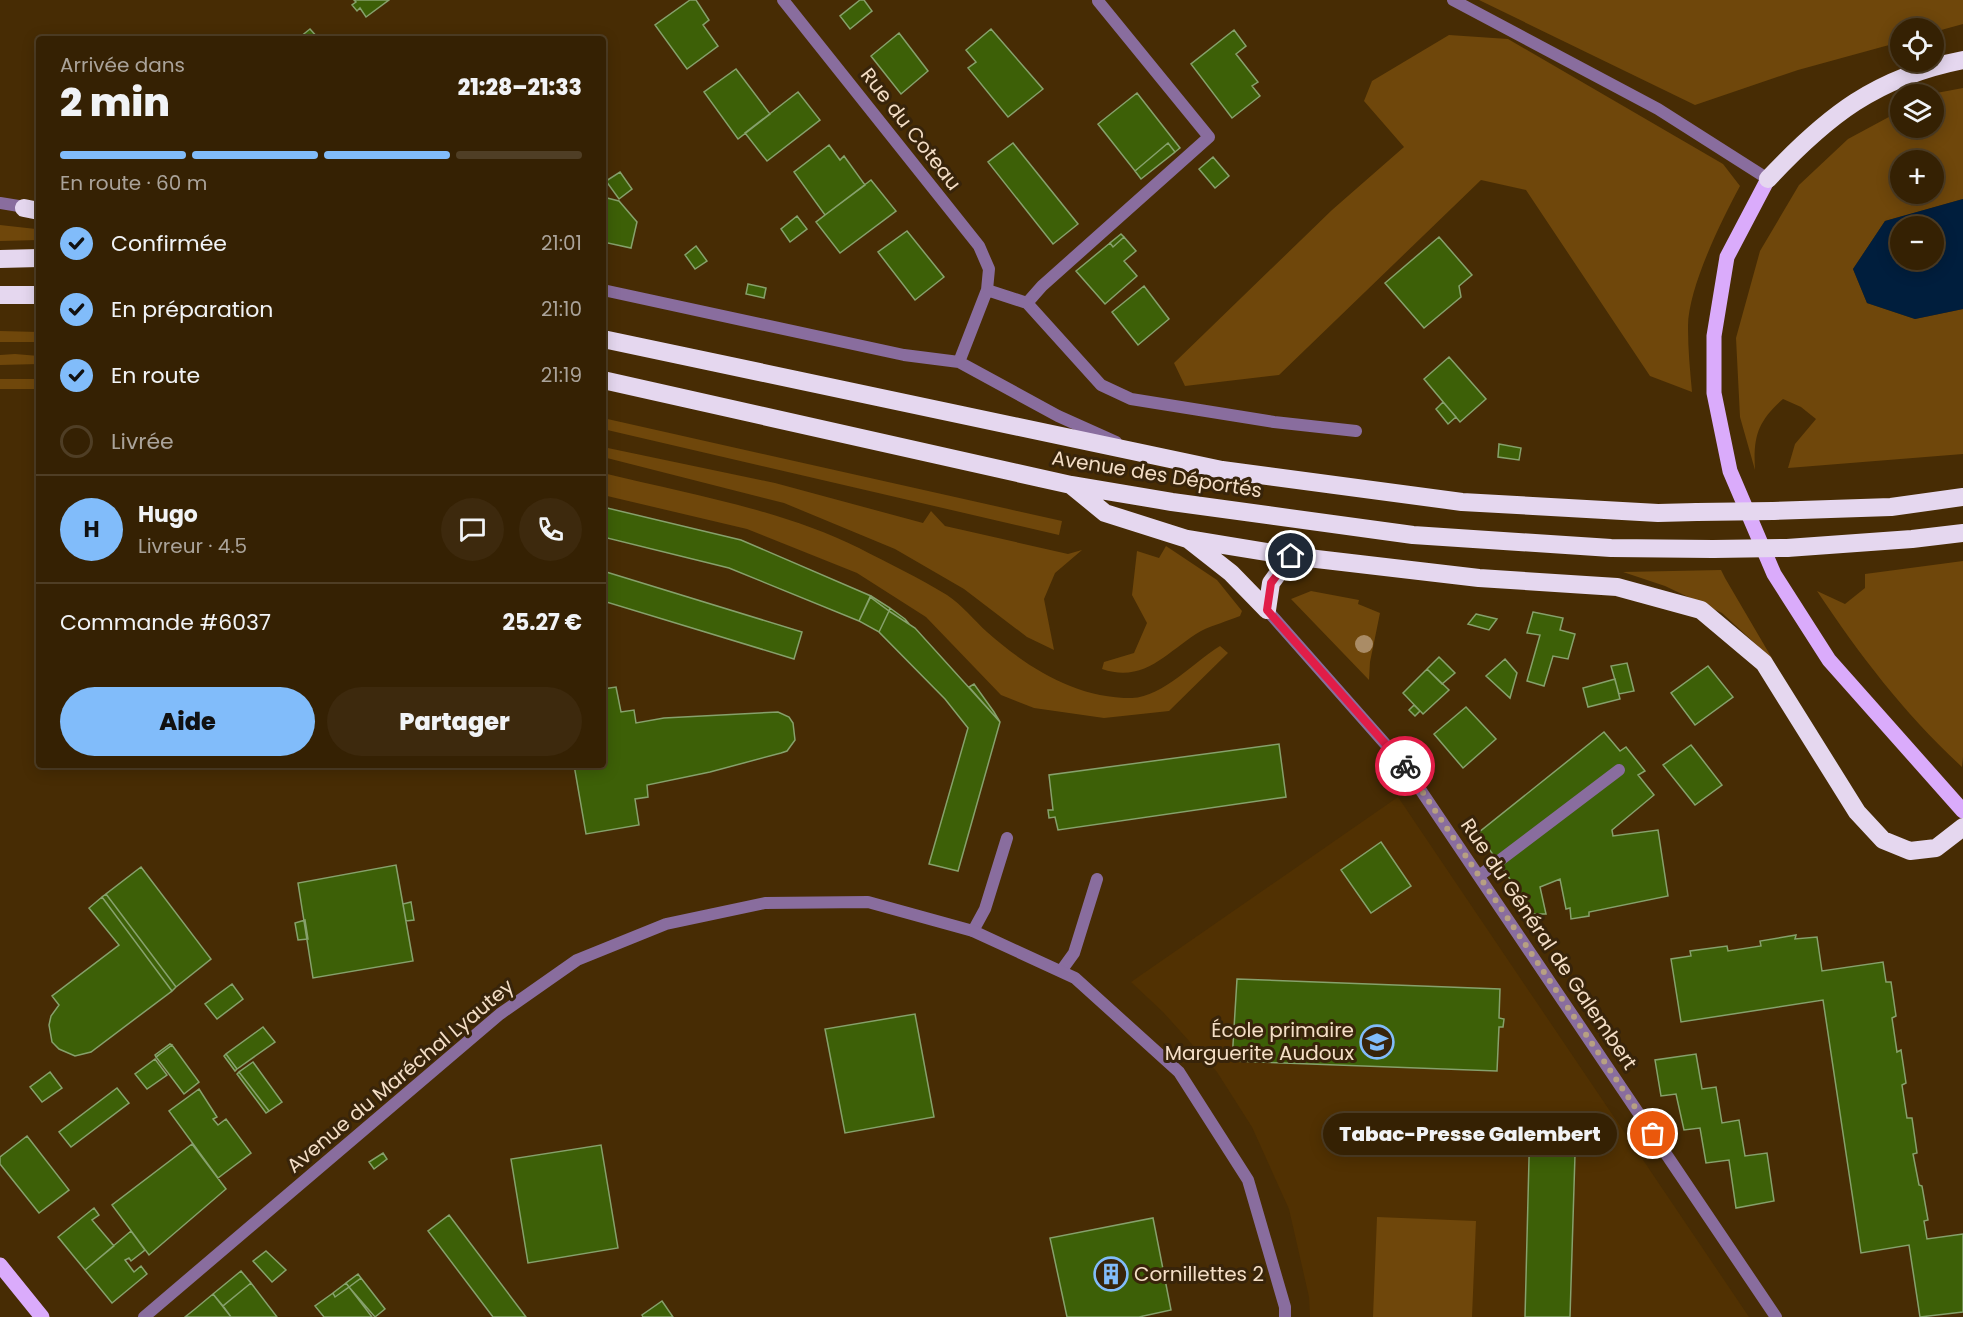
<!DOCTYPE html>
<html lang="fr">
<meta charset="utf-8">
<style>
:root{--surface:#352103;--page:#3d290d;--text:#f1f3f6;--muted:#aaa39a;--line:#4f3e25;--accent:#81bcfa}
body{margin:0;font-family:Poppins,sans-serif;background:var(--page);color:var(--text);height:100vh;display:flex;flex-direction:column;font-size:22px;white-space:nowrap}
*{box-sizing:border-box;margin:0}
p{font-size:20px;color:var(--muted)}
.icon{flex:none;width:33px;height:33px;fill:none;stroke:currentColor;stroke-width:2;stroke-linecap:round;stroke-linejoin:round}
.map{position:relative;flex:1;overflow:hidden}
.sheet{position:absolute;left:36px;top:36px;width:570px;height:732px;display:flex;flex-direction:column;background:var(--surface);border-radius:6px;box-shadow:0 3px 15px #0003,0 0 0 2px var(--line)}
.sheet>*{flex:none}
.buttons{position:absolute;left:1890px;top:18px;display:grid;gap:12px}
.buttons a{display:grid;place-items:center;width:54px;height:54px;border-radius:50%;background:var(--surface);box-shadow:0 3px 15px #0003,0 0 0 2px var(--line);font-size:30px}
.pin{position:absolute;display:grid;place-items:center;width:51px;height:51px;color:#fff;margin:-26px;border:3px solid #fff;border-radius:50%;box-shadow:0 2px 6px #0007}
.courier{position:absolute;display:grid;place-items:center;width:60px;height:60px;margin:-30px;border:4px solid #e11d48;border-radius:50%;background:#fff;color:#222;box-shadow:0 2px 8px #0007}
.bubble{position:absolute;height:42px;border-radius:21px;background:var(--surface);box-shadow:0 3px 15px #0003,0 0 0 2px var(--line);font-size:20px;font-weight:800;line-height:42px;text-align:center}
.head em{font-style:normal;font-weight:800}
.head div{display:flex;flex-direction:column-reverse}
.head{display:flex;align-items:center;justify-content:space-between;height:102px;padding:0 24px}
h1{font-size:39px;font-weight:800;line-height:45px}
.bar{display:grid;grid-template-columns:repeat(4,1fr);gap:9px 6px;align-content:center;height:72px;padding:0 24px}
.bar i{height:8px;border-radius:4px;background:var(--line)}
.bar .current{background:var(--accent)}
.bar p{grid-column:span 4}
.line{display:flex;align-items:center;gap:15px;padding:0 24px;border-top:2px solid var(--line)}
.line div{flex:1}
.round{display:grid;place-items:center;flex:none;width:63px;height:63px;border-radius:32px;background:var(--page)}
ol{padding:0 24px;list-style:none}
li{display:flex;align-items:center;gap:18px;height:66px}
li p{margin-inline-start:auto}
li .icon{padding:6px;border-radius:50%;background:var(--accent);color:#111;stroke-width:4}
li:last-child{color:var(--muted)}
li i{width:33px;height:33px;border:3px solid var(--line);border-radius:50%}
.action{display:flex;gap:12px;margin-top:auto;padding:12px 24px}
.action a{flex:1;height:69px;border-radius:36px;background:var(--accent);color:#111;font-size:24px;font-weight:800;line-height:69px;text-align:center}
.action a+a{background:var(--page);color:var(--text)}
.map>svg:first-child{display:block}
.built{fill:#513102}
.green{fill:#6f470b;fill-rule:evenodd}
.water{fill:#001e3d;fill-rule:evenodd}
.building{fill:#3d6007;stroke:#86a16c;stroke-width:1.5}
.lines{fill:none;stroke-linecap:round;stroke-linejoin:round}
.lane{stroke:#896d9e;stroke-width:12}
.street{stroke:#896d9e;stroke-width:12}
.primary{stroke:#daabfb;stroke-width:15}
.highway{stroke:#e5d7ef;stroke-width:18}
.highway-bridge{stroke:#e5d7ef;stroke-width:18}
.tree{fill:#aa8c66}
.done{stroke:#b7a082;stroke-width:6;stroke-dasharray:0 10.8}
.route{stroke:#e11d48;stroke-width:8}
.labels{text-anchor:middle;stroke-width:6;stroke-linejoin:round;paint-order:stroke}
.street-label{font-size:20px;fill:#f4dec6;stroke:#38240a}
.poi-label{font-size:20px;fill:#f4dec6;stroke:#38240a;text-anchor:end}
</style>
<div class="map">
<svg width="1963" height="1317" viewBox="0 0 1963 1317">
<rect width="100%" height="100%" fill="#472c04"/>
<!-- built -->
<path class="built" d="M 1398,797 L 1749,1317 L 1310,1317 L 1309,1297 L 1289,1209 L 1252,1127 L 1217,1072 L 1163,1012 L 1131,982 Z"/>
<!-- green -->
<path class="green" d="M 1479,0 L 1963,0 L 1963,24 L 1934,32 L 1934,28 L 1900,28 L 1900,42 L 1798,70 L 1695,105 Z
M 1449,35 L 1508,39 L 1723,164 L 1740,186 C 1722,219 1687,290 1688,328 C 1688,349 1690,371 1692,392 L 1650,376 L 1526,190 L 1481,180 L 1279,375 L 1185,386 L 1174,363 L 1332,210 L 1404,147 L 1364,101 L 1372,81 Z
M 1963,88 L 1963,199 L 1885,221 L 1853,269 L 1867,303 L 1915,319 L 1963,309 L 1963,454 L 1788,468 L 1795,444 L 1816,419 L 1801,407 L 1783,399 C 1758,421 1753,436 1755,470 L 1740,417 L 1736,338 L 1760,251 L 1799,185 L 1848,139 L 1900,111 L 1900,128 L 1934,128 L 1934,94 L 1931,94 ZM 1900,160 L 1934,160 L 1934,194 L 1900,194 Z
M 0,225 L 36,229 L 39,240 L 0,241 Z
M 0,331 L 39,332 L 39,342 L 0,342 Z
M 15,354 L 39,356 L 39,364 L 0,365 L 0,355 Z
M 0,379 L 39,379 L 39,389 L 0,389 Z
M 603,418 L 1062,521 L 1059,535 L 603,429 Z
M 603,447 L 775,483 L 923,523 L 931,511 L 945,526 L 1068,554 L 1082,550 L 1055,573 L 1044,599 L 1054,650 L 1027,637 L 964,589 L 895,549 L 784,503 L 603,457 Z
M 603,473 C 688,494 780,509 859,548 C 888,563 919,578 947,595 C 962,605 974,620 987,632 C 1028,668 1075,698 1132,698 C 1163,697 1195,661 1220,646 L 1228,653 L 1169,711 L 1104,718 L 1034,708 L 1001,695 L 926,617 L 857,573 L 747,529 L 603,495 Z
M 1166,546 L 1217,580 L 1242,611 L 1240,616 C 1228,621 1213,625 1201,631 C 1168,650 1146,684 1102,669 L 1104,662 L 1134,653 L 1147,623 L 1132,595 L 1137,551 L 1159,558 Z
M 1963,561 L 1963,757 L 1962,767 C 1904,713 1861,657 1817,591 L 1845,604 L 1865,588 L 1865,574 Z
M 1721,570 L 1725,578 L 1773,660 L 1722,613 L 1665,586 L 1623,572 Z
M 1311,591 L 1359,600 L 1358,604 L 1380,613 L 1370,662 L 1369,680 L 1291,599 Z
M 1377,1217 L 1476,1221 L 1472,1317 L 1373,1317 Z"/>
<!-- water -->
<path class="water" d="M 1963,199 L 1963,309 L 1915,319 L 1867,303 L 1853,269 L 1885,221 ZM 1900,226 L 1934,226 L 1934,260 L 1900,260 Z"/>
<!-- building -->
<path class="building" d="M 354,0 L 389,0 L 366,17 L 360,8 L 357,11 L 352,5 L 356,2 Z
M 690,0 L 696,0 L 709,20 L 703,25 L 718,46 L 687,69 L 655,25 Z
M 860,0 L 864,0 L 872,11 L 850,29 L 840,16 Z
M 310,29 L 319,39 L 302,39 L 300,37 Z
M 991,29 L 1043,89 L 1008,117 L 968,68 L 976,62 L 966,50 Z
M 1234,30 L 1246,46 L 1236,54 L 1258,82 L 1252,86 L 1260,96 L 1232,118 L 1191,64 Z
M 899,33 L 928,71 L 901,94 L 871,56 Z
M 736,69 L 770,114 L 738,139 L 704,92 Z
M 798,92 L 820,120 L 767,161 L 745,133 Z
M 1137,93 L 1180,148 L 1175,152 L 1168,143 L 1135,171 L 1098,124 Z
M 1013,143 L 1078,224 L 1053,244 L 988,162 Z
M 1168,143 L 1175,152 L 1141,179 L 1135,171 Z
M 829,145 L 840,160 L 844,156 L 865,185 L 825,215 L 794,172 Z
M 1213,157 L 1229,176 L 1215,188 L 1199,169 Z
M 620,172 L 632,189 L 619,199 L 606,181 Z
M 871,180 L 896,211 L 840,253 L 816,222 Z
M 603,197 L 619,201 L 637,222 L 631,248 L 603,242 Z
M 797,216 L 807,229 L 790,242 L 781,229 Z
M 907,231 L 944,277 L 915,300 L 878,252 Z
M 1121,234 L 1124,237 L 1113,247 L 1110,243 Z
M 1124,237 L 1136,251 L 1124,261 L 1137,276 L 1105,304 L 1076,271 L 1110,243 L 1113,247 Z
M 1439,237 L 1472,275 L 1459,286 L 1461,297 L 1424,328 L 1385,283 Z
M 696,246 L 707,261 L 695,269 L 685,255 Z
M 748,284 L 766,288 L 764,298 L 746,294 Z
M 1144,286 L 1169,319 L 1138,345 L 1112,312 Z
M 1449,357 L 1486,399 L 1460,422 L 1424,379 Z
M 1443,402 L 1456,417 L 1448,424 L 1436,409 Z
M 1499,444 L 1521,448 L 1519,460 L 1498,457 Z
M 603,507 L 741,540 L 871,596 L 859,621 L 729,568 L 603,537 Z
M 603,571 L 802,632 L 794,659 L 603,601 Z
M 871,596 L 890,608 L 889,611 L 870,597 Z
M 870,597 L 889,611 L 879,632 L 859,621 Z
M 890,608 L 905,619 L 910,625 L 889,611 Z
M 889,611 L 915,628 L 1000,722 L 958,871 L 929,864 L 968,728 L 945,699 L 879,632 Z
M 1533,612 L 1563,618 L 1560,630 L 1575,634 L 1568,659 L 1553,656 L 1544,686 L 1527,681 L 1540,635 L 1527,633 Z
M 1476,614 L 1497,619 L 1489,630 L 1468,624 Z
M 1439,657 L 1455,673 L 1442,684 L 1427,669 Z
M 1505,659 L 1517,673 L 1510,698 L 1486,676 Z
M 1627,663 L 1634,691 L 1619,694 L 1611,666 Z
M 1708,666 L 1733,697 L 1695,725 L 1671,693 Z
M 1427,669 L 1449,690 L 1423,714 L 1403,693 Z
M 1615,679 L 1620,699 L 1588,707 L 1583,688 Z
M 974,684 L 994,712 L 1000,722 L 969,687 Z
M 616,687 L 621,712 L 634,710 L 636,723 L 664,718 L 778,712 L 789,717 L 793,723 L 795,740 L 787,751 L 781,753 L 710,772 L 647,785 L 648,797 L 635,799 L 639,825 L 586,834 L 574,765 L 603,765 L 603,689 Z
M 1414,705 L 1420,711 L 1415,716 L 1409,710 Z
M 1466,707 L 1496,739 L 1463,768 L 1434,734 Z
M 1604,732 L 1620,751 L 1626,747 L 1645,771 L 1638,775 L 1654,795 L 1612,830 L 1613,836 L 1658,830 L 1668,896 L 1589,912 L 1589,916 L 1571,919 L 1570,908 L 1566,909 L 1560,879 L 1540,887 L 1546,914 L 1534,914 L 1478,833 Z
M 1279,744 L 1286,797 L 1058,830 L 1055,817 L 1049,818 L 1048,810 L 1053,810 L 1049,775 Z
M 1691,745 L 1722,785 L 1695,805 L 1663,765 Z
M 1381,842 L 1411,886 L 1371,913 L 1341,870 Z
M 396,865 L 413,961 L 313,978 L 298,883 Z
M 141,867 L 211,959 L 176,987 L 106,894 Z
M 106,894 L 176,987 L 172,991 L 102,897 Z
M 102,897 L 172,991 L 91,1052 L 75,1056 L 59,1049 L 52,1042 L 49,1025 L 51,1016 L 59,1005 L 52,996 L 119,945 L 89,908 Z
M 411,902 L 414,920 L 406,921 L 403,904 Z
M 305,920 L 308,939 L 298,940 L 295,923 Z
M 1796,935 L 1795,939 L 1817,937 L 1822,971 L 1883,962 L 1886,982 L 1891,982 L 1896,1016 L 1892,1018 L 1897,1052 L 1901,1050 L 1906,1083 L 1902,1085 L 1907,1118 L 1912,1118 L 1917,1153 L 1913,1154 L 1919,1185 L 1922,1186 L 1928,1220 L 1924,1221 L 1927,1239 L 1963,1234 L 1963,1312 L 1920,1317 L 1909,1245 L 1861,1253 L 1823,1000 L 1681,1022 L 1671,959 L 1691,956 L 1690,951 L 1727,946 L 1728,951 L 1761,946 L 1760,941 Z
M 1237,979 L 1500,989 L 1499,1018 L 1504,1019 L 1503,1027 L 1499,1027 L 1497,1071 L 1232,1061 Z
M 232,984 L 243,999 L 217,1019 L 205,1004 Z
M 915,1014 L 934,1117 L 845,1133 L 825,1029 Z
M 263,1027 L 275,1042 L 237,1069 L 226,1054 Z
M 170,1044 L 172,1045 L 156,1057 L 155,1055 Z
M 172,1045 L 199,1082 L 184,1094 L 156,1057 Z
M 226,1054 L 237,1069 L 235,1071 L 224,1056 Z
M 1696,1054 L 1702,1089 L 1716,1087 L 1722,1123 L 1739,1120 L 1745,1156 L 1767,1153 L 1774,1201 L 1736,1208 L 1729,1160 L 1706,1163 L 1700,1128 L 1684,1130 L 1676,1094 L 1661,1096 L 1655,1060 Z
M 155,1059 L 167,1075 L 147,1089 L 135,1074 Z
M 253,1062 L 282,1102 L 269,1111 L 239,1072 Z
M 50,1072 L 62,1088 L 42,1102 L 30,1087 Z
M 239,1072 L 269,1111 L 266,1113 L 237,1074 Z
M 117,1088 L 129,1103 L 71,1147 L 59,1132 Z
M 199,1089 L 217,1117 L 213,1119 L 218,1125 L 226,1119 L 251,1153 L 218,1178 L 169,1111 Z
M 1530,1120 L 1576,1122 L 1570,1317 L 1525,1317 Z
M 27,1136 L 69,1190 L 39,1213 L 0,1164 L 0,1157 Z
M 192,1144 L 226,1189 L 149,1255 L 112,1205 Z
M 601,1145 L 618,1248 L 528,1263 L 511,1159 Z
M 383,1153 L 387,1159 L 374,1169 L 369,1162 Z
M 94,1208 L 99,1215 L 92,1220 L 114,1246 L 85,1270 L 58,1237 Z
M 449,1215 L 526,1317 L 493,1317 L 428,1231 Z
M 1153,1218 L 1171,1310 L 1139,1317 L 1067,1317 L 1050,1238 Z
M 131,1231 L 145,1250 L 131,1261 L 129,1258 L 125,1260 L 134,1272 L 141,1266 L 147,1274 L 112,1303 L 85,1270 Z
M 266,1251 L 286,1270 L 272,1282 L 253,1261 Z
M 241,1271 L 251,1283 L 223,1306 L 213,1294 Z
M 358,1274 L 361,1278 L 349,1287 L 346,1283 Z
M 361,1278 L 385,1309 L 375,1317 L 349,1287 Z
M 251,1283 L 277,1317 L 231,1317 L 223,1306 Z
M 346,1283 L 349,1287 L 335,1297 L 333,1293 Z
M 349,1287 L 372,1317 L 324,1317 L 315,1306 L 333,1293 L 335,1297 Z
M 213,1294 L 231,1317 L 185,1317 L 195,1309 Z
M 662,1301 L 673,1317 L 643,1317 L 642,1315 Z"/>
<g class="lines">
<!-- lane -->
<path class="lane" d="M 1453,0 L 1658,109 L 1768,179
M 1027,303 L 1042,286 L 1209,137 L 1098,1
M 1479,876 L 1619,770
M 973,931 L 985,909 L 1007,838
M 1061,971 L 1074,953 L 1097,879"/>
<!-- street -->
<path class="street" d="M 783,0 L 979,246 L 989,269 L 987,290 L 959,362
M 0,203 L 31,208
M 603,290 L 904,355 L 959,362 L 1058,416 L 1116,442
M 987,290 L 1027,303 L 1101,385 L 1131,399 L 1274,422 L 1356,431
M 1267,610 L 1403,764 L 1776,1317
M 144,1317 L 500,1014 L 577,960 L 666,924 L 765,903 L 868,902 L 973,931 L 1075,978 L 1179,1072 L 1248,1180 L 1285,1307 L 1285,1317"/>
<!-- primary -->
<path class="primary" d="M 1768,179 L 1727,257 L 1714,336 L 1714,393 L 1730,471 L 1774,574 L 1829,660 L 1963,811
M 0,1265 L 42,1317"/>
<!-- highway -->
<path class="highway" d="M 1768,179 C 1827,116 1876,77 1963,60
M 24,208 L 39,211
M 0,259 L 39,258
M 0,295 L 39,295
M 603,339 L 1222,470 L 1462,502 L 1658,513 L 1697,512
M 603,380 L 1071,485 L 1172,502 L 1413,535 L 1611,548 L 1713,549
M 1072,486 L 1105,513 L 1187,539 L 1291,556 L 1479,578 L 1617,587 L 1701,610 L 1764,663 L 1857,812 L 1883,840 L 1910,851 L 1936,848 L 1963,827
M 1773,511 L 1891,507 L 1963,497
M 1189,540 L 1231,573 L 1267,610
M 1787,548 L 1912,539 L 1963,533
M 1267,610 L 1271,583 L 1291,556"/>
<!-- highway-bridge -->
<path class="highway-bridge" d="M 1697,512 L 1773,511
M 1713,549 L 1787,548"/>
</g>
<!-- trees -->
<circle class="tree" cx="1364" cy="644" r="9"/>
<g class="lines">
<!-- done -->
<path class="done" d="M 1405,766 L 1653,1134"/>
<!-- route -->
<path class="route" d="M 1291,556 L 1271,583 L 1267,610 L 1405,766"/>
</g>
<!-- icons -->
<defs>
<symbol id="school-ring" viewBox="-11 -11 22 22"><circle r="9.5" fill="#38240a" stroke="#81bcfa" stroke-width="1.5"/><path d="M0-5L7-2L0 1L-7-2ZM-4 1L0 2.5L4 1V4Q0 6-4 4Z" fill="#81bcfa"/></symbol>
<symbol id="building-ring" viewBox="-11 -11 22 22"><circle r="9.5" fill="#38240a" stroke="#81bcfa" stroke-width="1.5"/><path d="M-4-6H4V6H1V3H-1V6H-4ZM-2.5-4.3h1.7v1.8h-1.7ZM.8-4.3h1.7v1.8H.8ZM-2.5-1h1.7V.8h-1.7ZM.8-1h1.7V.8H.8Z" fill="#81bcfa"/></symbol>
</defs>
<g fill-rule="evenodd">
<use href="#school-ring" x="1358" y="1023" width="38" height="38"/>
<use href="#building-ring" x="1092" y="1255" width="38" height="38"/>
</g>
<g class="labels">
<!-- street labels -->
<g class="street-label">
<text transform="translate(911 129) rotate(52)" y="7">Rue du Coteau</text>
<text transform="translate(1157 474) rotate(9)" y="7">Avenue des Déportés</text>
<text transform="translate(1549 944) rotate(56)" y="7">Rue du Général de Galembert</text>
<text transform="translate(400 1076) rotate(-40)" y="7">Avenue du Maréchal Lyautey</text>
</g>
<!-- poi labels -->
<g class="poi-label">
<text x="1354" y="1037">École primaire<tspan x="1354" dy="23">Marguerite Audoux</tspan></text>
<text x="1134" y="1281" text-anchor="start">Cornillettes 2</text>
</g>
</g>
</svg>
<div class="buttons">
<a><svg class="icon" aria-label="locate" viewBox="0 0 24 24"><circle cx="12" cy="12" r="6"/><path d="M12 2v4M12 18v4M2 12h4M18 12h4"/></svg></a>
<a><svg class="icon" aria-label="layers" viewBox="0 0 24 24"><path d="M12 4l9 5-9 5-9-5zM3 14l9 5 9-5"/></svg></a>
<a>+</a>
<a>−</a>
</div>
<div class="pin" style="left:1653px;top:1134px;background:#ea580c"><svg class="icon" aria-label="bag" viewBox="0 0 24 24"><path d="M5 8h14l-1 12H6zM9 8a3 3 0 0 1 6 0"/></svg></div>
<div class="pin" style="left:1291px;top:556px;background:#1f2937"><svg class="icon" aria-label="home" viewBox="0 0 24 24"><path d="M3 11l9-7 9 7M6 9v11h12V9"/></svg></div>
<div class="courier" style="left:1405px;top:766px"><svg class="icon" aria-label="bike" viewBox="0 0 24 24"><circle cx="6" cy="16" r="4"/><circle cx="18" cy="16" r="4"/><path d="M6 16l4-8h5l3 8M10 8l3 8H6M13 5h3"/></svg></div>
<div class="bubble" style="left:1323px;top:1113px;width:294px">Tabac-Presse Galembert</div>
<section class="sheet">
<div class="head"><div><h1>2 min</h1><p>Arrivée dans</p></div><em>21:28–21:33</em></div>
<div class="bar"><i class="current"></i><i class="current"></i><i class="current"></i><i></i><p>En route · 60 m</p></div>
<ol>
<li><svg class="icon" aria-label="check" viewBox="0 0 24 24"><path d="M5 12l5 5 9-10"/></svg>Confirmée<p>21:01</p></li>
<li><svg class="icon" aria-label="check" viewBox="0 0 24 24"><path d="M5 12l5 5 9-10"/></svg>En préparation<p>21:10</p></li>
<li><svg class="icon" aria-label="check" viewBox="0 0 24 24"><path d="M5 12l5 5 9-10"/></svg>En route<p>21:19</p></li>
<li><i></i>Livrée</li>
</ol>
<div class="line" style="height:108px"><b class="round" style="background:var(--accent);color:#111">H</b><div><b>Hugo</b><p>Livreur · 4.5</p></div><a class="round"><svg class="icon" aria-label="chat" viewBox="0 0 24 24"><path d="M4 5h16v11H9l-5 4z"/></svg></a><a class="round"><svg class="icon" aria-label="phone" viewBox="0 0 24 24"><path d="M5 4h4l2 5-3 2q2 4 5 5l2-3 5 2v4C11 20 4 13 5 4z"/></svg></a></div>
<div class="line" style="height:78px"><div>Commande #6037</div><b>25.27 €</b></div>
<div class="action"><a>Aide</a><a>Partager</a></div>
</section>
</div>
